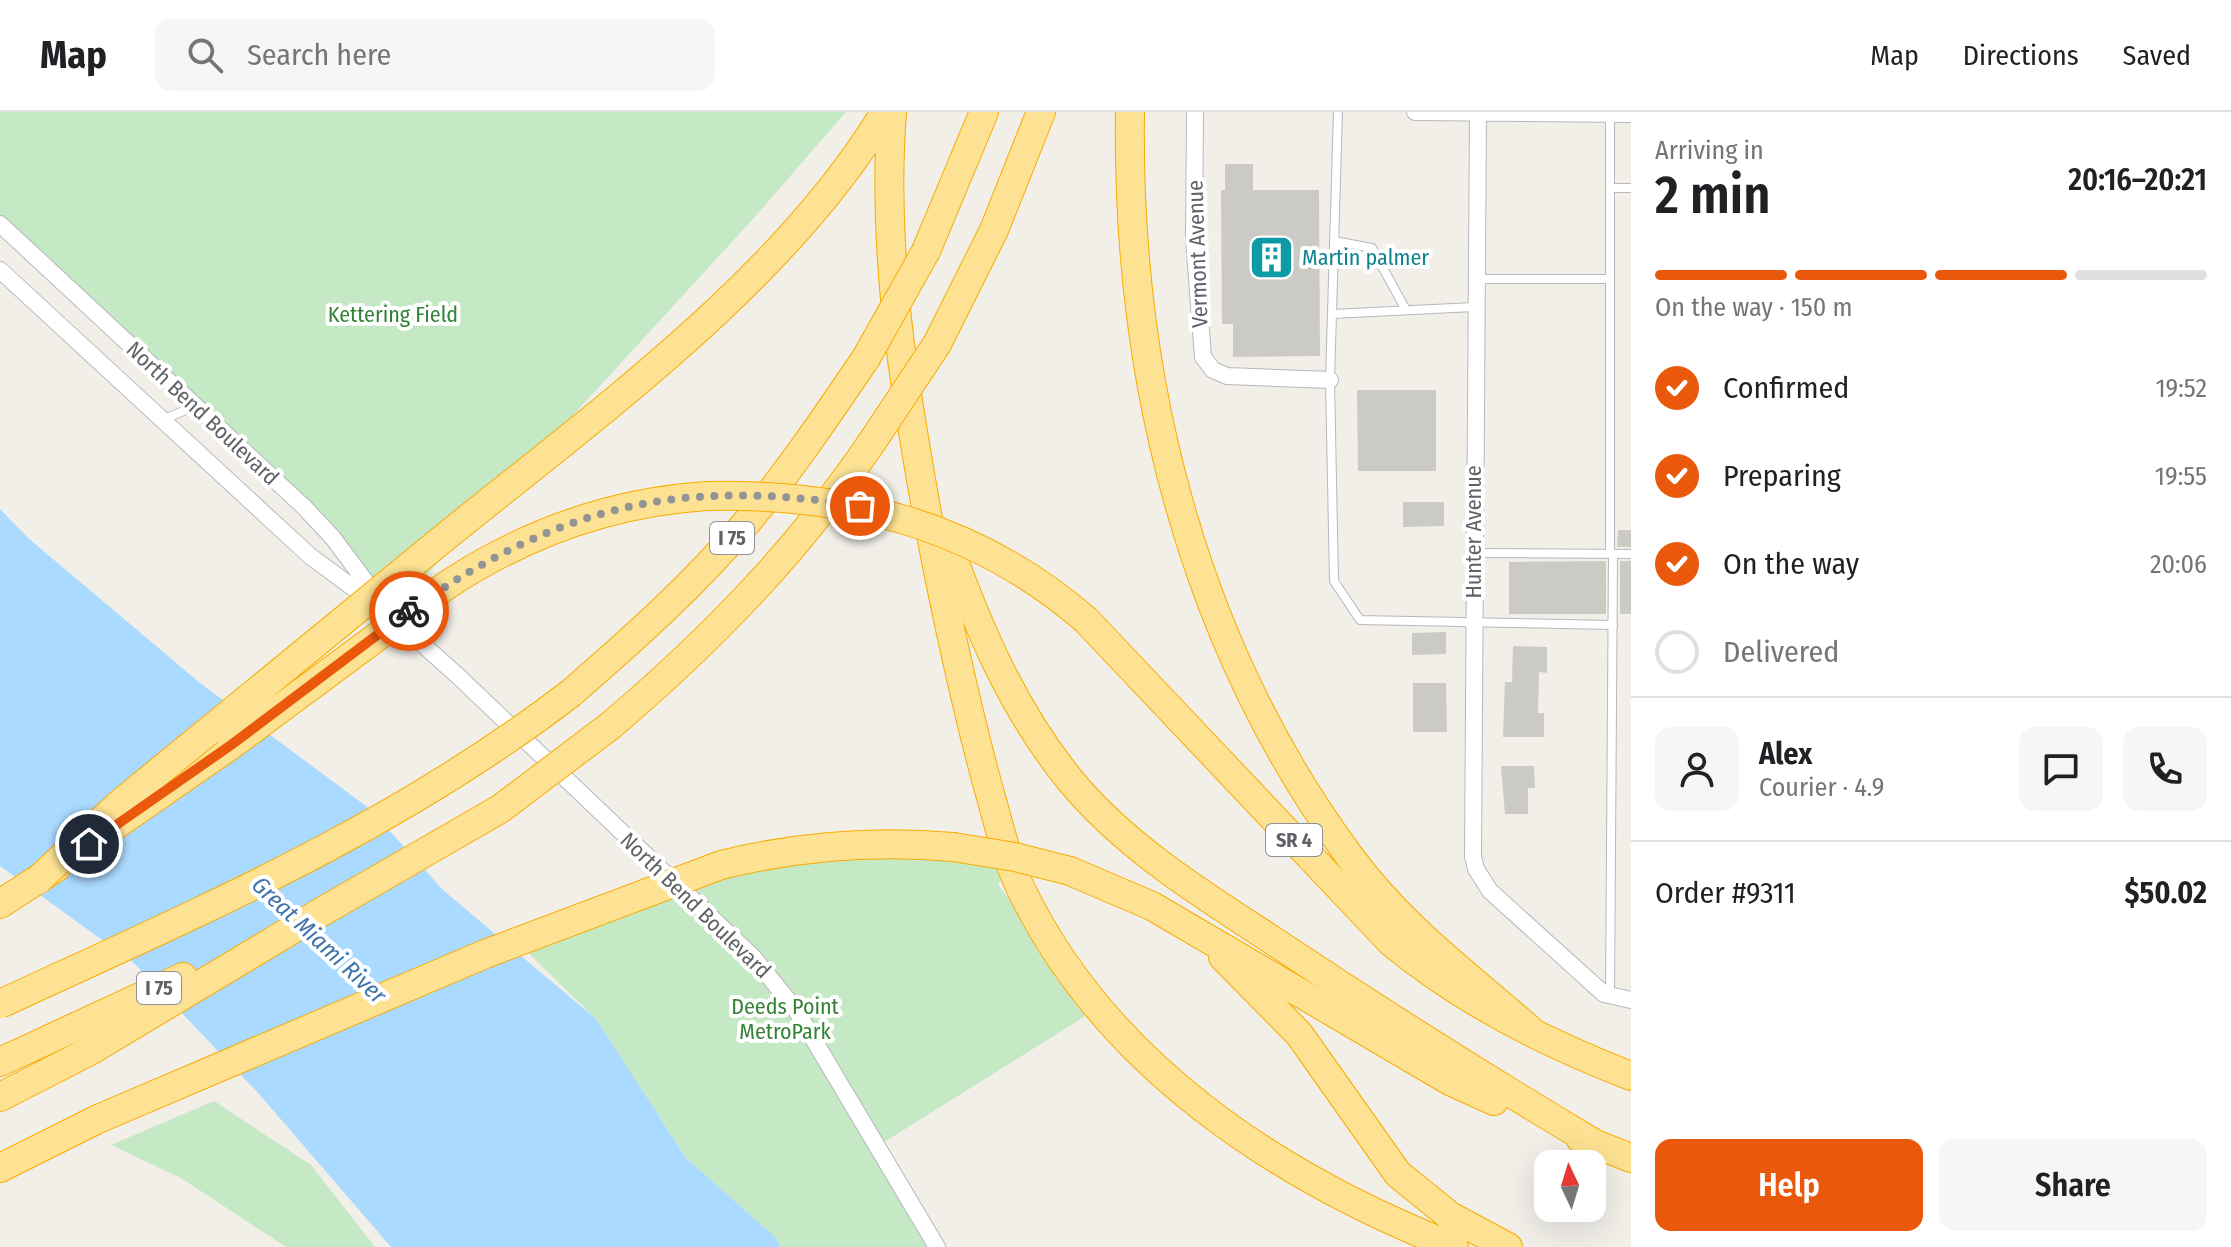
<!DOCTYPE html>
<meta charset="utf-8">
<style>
:root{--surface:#fff;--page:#f6f6f6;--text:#202124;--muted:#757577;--line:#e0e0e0;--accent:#ea580c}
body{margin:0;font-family:"Fira Sans Condensed",sans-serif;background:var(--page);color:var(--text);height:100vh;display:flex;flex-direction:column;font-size:30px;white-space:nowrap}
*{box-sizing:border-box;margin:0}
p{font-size:26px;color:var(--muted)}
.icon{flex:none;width:44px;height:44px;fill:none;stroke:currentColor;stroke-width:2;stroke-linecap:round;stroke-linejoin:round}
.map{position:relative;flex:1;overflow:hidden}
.panel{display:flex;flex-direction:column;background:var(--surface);width:600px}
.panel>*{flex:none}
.needle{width:52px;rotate:356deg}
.tools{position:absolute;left:1534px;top:1038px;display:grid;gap:16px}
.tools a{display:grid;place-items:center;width:72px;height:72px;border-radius:16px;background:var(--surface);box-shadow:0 8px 32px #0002;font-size:40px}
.pin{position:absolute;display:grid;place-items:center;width:68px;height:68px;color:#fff;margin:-34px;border:4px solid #fff;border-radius:50%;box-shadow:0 2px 8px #0007}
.courier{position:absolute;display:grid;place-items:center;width:80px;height:80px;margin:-40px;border:6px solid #ea580c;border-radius:50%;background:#fff;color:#222;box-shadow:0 2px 10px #0007}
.summary em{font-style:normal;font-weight:600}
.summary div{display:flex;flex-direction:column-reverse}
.summary{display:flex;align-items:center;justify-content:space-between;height:136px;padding:0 24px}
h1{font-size:52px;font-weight:600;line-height:60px}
.bar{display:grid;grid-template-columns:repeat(4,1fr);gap:12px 8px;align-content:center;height:96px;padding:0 24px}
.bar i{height:10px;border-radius:6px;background:var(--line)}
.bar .current{background:var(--accent)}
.bar p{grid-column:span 4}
.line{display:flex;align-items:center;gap:20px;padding:0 24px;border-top:2px solid var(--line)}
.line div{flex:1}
.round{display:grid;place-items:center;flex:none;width:84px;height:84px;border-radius:16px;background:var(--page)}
ol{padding:0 24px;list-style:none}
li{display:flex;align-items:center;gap:24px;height:88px}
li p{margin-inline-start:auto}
li .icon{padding:8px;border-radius:50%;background:var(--accent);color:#fff;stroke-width:4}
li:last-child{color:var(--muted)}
li i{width:44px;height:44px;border:4px solid var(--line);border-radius:50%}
.button{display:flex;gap:16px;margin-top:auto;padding:16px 24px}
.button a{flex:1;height:92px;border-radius:16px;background:var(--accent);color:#fff;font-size:32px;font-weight:600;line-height:92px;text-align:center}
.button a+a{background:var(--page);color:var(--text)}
header{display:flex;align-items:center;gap:48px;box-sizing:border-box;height:112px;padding:0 40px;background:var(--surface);border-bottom:2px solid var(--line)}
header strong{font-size:38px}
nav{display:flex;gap:44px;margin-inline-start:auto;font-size:28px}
.search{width:560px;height:72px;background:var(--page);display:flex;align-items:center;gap:20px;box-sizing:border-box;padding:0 28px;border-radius:16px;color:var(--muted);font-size:30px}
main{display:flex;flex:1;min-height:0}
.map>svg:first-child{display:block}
.green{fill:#c5e8c5}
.water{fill:#aadaff}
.building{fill:#cccac5}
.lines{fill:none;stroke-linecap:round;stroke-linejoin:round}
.lane-casing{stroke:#b5b8bc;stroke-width:10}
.street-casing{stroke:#b5b8bc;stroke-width:18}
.highway-casing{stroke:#f9ab00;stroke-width:30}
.lane{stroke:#fff;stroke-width:8}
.street{stroke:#fff;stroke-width:16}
.highway{stroke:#fde293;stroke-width:28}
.highway-bridge-casing{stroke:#f9ab00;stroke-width:30;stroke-linecap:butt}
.highway-bridge{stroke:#fde293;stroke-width:28}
.done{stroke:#929495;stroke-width:8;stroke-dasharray:0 14.4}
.route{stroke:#ea580c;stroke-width:10}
.labels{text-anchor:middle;stroke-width:8;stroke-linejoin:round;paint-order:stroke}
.shield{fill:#fff;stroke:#8f9295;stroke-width:2}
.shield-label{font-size:20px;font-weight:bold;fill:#5f6368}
.street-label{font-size:22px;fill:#5f6368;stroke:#fff}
.culture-label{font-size:22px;fill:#0d838f;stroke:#fff;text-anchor:start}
.park-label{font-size:22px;fill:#348238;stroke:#fff}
.water-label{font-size:24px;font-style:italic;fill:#4174aa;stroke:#fff}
</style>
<header>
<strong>Map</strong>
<div class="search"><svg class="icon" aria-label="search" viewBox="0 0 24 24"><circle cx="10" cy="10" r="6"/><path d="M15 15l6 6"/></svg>Search here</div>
<nav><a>Map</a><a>Directions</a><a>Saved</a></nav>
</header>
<main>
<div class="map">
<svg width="1631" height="1135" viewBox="0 0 1631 1135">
<rect width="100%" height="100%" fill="#f1efe8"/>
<!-- green -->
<path class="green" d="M 0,0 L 846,0 L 752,108 L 390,503 L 333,426 L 0,112 Z
M 809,736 L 1015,745 L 998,773 L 1098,896 L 878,1034 L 936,1135 L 781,1135 L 774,1124 L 686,1046 L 596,907 L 516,829 Z
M 214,989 L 311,1053 L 375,1135 L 286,1135 L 181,1066 L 111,1033 Z"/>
<!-- water -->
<path class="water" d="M 0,397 L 28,426 L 200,571 L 370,697 L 443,778 L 596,907 L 686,1046 L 774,1124 L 781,1135 L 391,1135 L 259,982 L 134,851 L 0,754 Z"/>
<!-- building -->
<path class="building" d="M 1225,52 L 1253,52 L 1253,78 L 1319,78 L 1320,244 L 1233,245 L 1233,212 L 1222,212 L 1221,78 L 1225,78 Z
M 1357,278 L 1436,278 L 1436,359 L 1358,359 Z
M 1403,390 L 1444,390 L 1444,414 L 1403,415 Z
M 1618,418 L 1631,418 L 1631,435 L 1617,435 Z
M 1606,449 L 1606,502 L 1509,502 L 1509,450 Z
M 1620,449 L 1631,449 L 1631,502 L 1620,502 Z
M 1446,520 L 1446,542 L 1412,543 L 1412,521 Z
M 1513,534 L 1547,535 L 1547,561 L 1539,560 L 1538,601 L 1544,601 L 1544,625 L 1503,625 L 1505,570 L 1512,570 Z
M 1413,571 L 1446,571 L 1447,620 L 1413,620 Z
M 1501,654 L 1534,654 L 1535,676 L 1528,676 L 1528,702 L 1505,702 Z"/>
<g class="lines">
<defs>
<path id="lane" d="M 1338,0 L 1330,268 L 1334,469 L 1360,508 L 1613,513
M 1610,76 L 1631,76
M 1334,129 L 1372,136 L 1406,198
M 1475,167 L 1610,167
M 1332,202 L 1474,195
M 160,309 L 195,294
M 1474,441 L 1631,442
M 1610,442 L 1610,1
M 1610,885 L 1613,442"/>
<path id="street" d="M 1195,0 L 1194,128 L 1203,245 L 1213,258 L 1227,264 L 1330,268
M 1415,0 L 1631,2
M 1478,0 L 1473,744 L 1476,757 L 1490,779 L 1604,882 L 1631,888
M 0,112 L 304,395 L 333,426 L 380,489
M 0,158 L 310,444 L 390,503 L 459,565 L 754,846 L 796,898 L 937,1135"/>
<path id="highway" d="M 892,0 C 881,143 905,282 931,423 C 947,506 965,589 987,671 C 997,705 1005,743 1020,775 C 1105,953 1277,1065 1454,1135
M 1130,0 C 1126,264 1191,530 1350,745 C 1399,812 1466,862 1528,916
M 926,139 L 984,0
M 937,232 L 994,118 L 1041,0
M 946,427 C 977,513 1012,597 1070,668 C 1123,733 1200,781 1269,826 C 1377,898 1486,967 1597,1033
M 439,430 C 591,306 783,170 885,0
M 447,473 C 526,421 613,390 707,384
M 1086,508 L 1391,830 C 1462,889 1545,931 1631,964
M 571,581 C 633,527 694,473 747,410 C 790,358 828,302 866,246
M 610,614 C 710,529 800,437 874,327
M 94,728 L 231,633
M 721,753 C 798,734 874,728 953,735
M 1070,759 L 1152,794 L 1450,969 L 1494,989
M 0,792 L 57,755
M 1223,845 L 1299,922 L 1398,1062 L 1450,1104 L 1508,1135
M 0,950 L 183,865
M 0,985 L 90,939 L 318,802
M 1580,1026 L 1631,1046
M 0,1056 L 98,1007"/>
</defs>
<!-- lane casing -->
<use href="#lane" class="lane-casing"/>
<!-- street casing -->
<use href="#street" class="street-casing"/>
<!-- highway casing -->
<use href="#highway" class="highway-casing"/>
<!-- lane -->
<use href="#lane" class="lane"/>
<!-- street -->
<use href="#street" class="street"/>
<!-- highway -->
<use href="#highway" class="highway"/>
<defs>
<path id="highway-bridge" d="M 866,246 L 926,139
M 874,327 L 937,232
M 707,384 C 850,381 976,413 1086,508
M 231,633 L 447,473
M 953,735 L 1015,745 L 1070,759
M 38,768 L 122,690 L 439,430
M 318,802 L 500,697 L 610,614
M 0,892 C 201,799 394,717 571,581
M 98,1007 L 485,842 L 721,753"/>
</defs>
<!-- highway-bridge casing -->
<use href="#highway-bridge" class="highway-bridge-casing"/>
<!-- highway-bridge -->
<use href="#highway-bridge" class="highway-bridge"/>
</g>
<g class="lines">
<!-- done -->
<path class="done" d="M 409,499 C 559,394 678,365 860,394"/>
<!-- route -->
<path class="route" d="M 89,732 L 231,633 L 409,499"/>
</g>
<!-- icons -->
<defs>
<symbol id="building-square" viewBox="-11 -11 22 22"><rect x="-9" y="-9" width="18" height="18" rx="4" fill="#0f9aa8" stroke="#fff"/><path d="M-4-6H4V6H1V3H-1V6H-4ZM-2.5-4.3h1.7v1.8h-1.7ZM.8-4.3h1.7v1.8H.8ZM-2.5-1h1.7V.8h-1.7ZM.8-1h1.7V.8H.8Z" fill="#fff"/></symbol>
</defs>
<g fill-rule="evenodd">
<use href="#building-square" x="1246" y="120" width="51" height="51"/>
</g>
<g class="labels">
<!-- shield labels -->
<g class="shield">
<rect x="710" y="410" width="44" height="32" rx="6"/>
<rect x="1266" y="712" width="56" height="32" rx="6"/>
<rect x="137" y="860" width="44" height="32" rx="6"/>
</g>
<g class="shield-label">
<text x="732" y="433">I 75</text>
<text x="1294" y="735">SR 4</text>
<text x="159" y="883">I 75</text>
</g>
<!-- street labels -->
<g class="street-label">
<text transform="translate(1197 142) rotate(-92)" y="8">Vermont Avenue</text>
<text transform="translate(203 301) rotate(43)" y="8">North Bend Boulevard</text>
<text transform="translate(1473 420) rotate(-90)" y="8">Hunter Avenue</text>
<text transform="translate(696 793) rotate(44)" y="8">North Bend Boulevard</text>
</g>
<!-- culture labels -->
<g class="culture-label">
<text x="1302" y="153">Martin palmer</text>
</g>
<!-- park labels -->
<g class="park-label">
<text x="393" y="210">Kettering Field</text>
<text x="785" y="902">Deeds Point<tspan x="785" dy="25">MetroPark</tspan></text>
</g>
<!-- water labels -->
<g class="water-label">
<text transform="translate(319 828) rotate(43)" y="8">Great Miami River</text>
</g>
</g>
</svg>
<div class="tools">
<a><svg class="needle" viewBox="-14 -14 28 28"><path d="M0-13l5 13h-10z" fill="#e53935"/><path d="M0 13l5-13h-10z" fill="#757577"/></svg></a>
</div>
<div class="pin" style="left:860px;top:394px;background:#ea580c"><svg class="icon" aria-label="bag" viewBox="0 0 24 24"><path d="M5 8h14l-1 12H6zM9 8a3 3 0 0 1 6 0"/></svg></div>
<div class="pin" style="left:89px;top:732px;background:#1f2937"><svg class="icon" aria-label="home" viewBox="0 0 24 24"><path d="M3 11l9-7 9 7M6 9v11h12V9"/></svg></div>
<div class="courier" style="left:409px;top:499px"><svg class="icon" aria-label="bike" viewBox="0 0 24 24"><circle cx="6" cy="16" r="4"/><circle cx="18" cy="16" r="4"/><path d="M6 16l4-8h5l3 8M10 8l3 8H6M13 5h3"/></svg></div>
</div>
<section class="panel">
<div class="summary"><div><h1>2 min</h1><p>Arriving in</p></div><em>20:16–20:21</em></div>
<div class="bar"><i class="current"></i><i class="current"></i><i class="current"></i><i></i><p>On the way · 150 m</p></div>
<ol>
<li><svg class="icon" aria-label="check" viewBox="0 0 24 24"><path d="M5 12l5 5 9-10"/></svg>Confirmed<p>19:52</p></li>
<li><svg class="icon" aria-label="check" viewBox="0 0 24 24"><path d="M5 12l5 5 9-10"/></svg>Preparing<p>19:55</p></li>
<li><svg class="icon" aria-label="check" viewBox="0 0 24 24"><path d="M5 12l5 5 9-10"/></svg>On the way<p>20:06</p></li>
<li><i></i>Delivered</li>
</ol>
<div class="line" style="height:144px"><a class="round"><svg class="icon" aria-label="person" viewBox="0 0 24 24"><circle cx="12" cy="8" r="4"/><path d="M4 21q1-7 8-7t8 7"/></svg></a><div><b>Alex</b><p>Courier · 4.9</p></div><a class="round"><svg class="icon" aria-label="chat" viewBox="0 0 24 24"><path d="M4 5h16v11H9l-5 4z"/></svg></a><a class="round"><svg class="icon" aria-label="phone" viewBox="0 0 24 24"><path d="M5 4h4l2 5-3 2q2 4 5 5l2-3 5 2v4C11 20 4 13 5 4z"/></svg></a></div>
<div class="line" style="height:104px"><div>Order #9311</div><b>$50.02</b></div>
<div class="button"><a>Help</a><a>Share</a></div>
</section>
</main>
